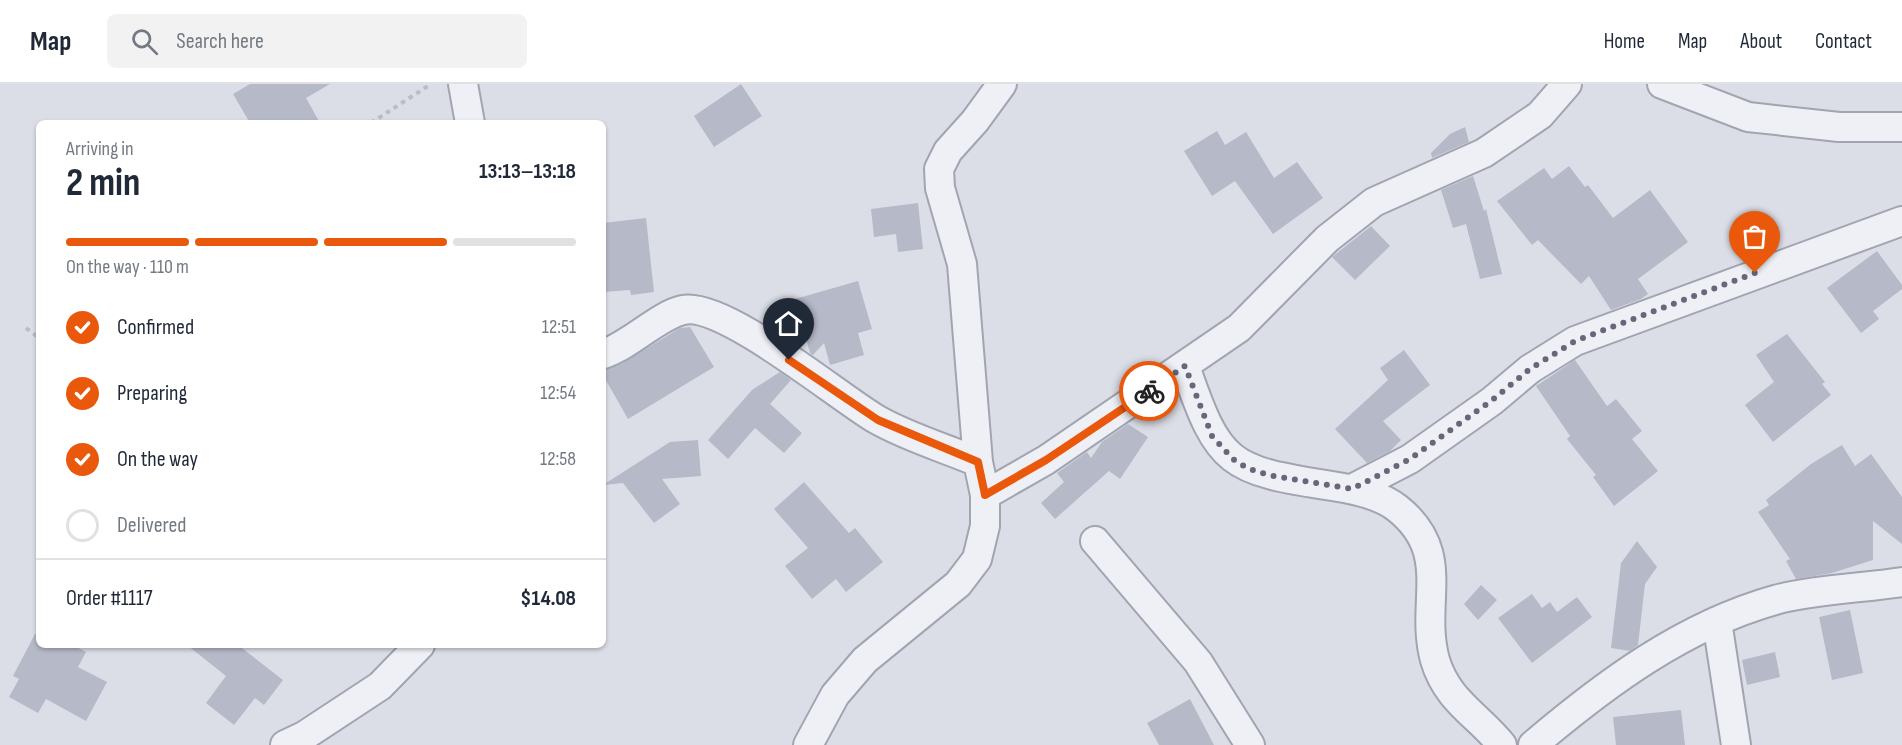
<!DOCTYPE html>
<meta charset="utf-8">
<style>
:root{--surface:#fff;--page:#f2f2f3;--text:#1f2937;--muted:#747a83;--line:#e0e1e3;--accent:#ea580c}
body{margin:0;font-family:"Sofia Sans Condensed",sans-serif;background:var(--page);color:var(--text);height:100vh;display:flex;flex-direction:column;font-size:22px;white-space:nowrap}
*{box-sizing:border-box;margin:0}
p{font-size:20px;color:var(--muted)}
.icon{flex:none;width:33px;height:33px;fill:none;stroke:currentColor;stroke-width:2;stroke-linecap:round;stroke-linejoin:round}
.map{position:relative;flex:1;overflow:hidden}
.panel{position:absolute;left:36px;top:36px;width:570px;height:528px;display:flex;flex-direction:column;background:var(--surface);border-radius:9px;box-shadow:0 2px 4px #0004}
.panel>*{flex:none}
.pin{position:absolute;display:grid;place-items:center;width:51px;height:51px;color:#fff;margin:-62px -26px;border-radius:50% 50% 50% 0;rotate:-45deg;box-shadow:0 0 6px #0007}
.pin .icon{rotate:45deg}
.courier{position:absolute;display:grid;place-items:center;width:60px;height:60px;margin:-30px;border:4px solid #ea580c;border-radius:50%;background:#fff;color:#222;box-shadow:0 2px 8px #0007}
.headline em{font-style:normal;font-weight:700}
.headline div{display:flex;flex-direction:column-reverse}
.headline{display:flex;align-items:center;justify-content:space-between;height:102px;padding:0 30px}
h1{font-size:39px;font-weight:700;line-height:45px}
.bar{display:grid;grid-template-columns:repeat(4,1fr);gap:9px 6px;align-content:center;height:72px;padding:0 30px}
.bar i{height:8px;border-radius:4px;background:var(--line)}
.bar .on{background:var(--accent)}
.bar p{grid-column:span 4}
.line{display:flex;align-items:center;gap:15px;padding:0 30px;border-top:2px solid var(--line)}
.line div{flex:1}
ol{padding:0 30px;list-style:none}
li{display:flex;align-items:center;gap:18px;height:66px}
li p{margin-inline-start:auto}
li .icon{padding:6px;border-radius:50%;background:var(--accent);color:#fff;stroke-width:4}
li:last-child{color:var(--muted)}
li i{width:33px;height:33px;border:3px solid var(--line);border-radius:50%}
header{display:flex;align-items:center;gap:36px;box-sizing:border-box;height:84px;padding:0 30px;background:var(--surface);border-bottom:2px solid var(--line)}
header strong{font-size:28px}
nav{display:flex;gap:33px;margin-inline-start:auto;font-size:21px}
.search{width:420px;height:54px;background:var(--page);display:flex;align-items:center;gap:15px;box-sizing:border-box;padding:0 21px;border-radius:9px;color:var(--muted);font-size:22px}
.map>svg:first-child{display:block}
.building{fill:#b6b9c8}
.lines{fill:none;stroke-linecap:round;stroke-linejoin:round}
.minor-casing{stroke:#a1a4b1;stroke-width:32}
.path{stroke:#babcc6;stroke-width:4;stroke-dasharray:4.5 4.5;stroke-linecap:butt}
.minor{stroke:#eff0f6;stroke-width:28}
.done{stroke:#65687a;stroke-width:6;stroke-dasharray:0 10.8}
.route{stroke:#ea580c;stroke-width:8}
</style>
<header>
<strong>Map</strong>
<div class="search"><svg class="icon" aria-label="search" viewBox="0 0 24 24"><circle cx="10" cy="10" r="6"/><path d="M15 15l6 6"/></svg>Search here</div>
<nav><a>Home</a><a>Map</a><a>About</a><a>Contact</a></nav>
</header>
<div class="map">
<svg width="1902" height="661" viewBox="0 0 1902 661">
<rect width="100%" height="100%" fill="#dcdee7"/>
<!-- building -->
<path class="building" d="M 250,0 L 330,0 L 306,14 L 320,39 L 250,39 L 233,10 Z
M 741,0 L 762,32 L 714,63 L 694,32 Z
M 1465,43 L 1469,58 L 1432,74 L 1431,69 L 1450,50 Z
M 1217,47 L 1225,61 L 1246,48 L 1274,94 L 1297,78 L 1323,114 L 1273,150 L 1235,97 L 1212,112 L 1184,67 Z
M 1569,82 L 1585,103 L 1588,101 L 1613,134 L 1650,106 L 1688,158 L 1638,195 L 1648,210 L 1641,215 L 1611,226 L 1589,192 L 1581,200 L 1538,156 L 1532,161 L 1497,117 L 1544,84 L 1552,95 Z
M 1473,92 L 1484,127 L 1486,125 L 1502,190 L 1480,195 L 1466,140 L 1453,144 L 1441,106 Z
M 918,119 L 923,165 L 898,168 L 896,150 L 874,153 L 871,125 Z
M 646,134 L 654,208 L 631,211 L 630,206 L 603,208 L 603,139 Z
M 1371,142 L 1390,162 L 1355,196 L 1332,173 Z
M 1877,167 L 1902,201 L 1902,205 L 1873,227 L 1879,235 L 1861,249 L 1827,204 Z
M 858,197 L 872,245 L 858,249 L 864,271 L 830,281 L 824,259 L 813,271 L 810,269 L 795,215 Z
M 690,243 L 714,283 L 628,335 L 603,291 L 603,286 L 621,280 L 680,244 Z
M 1787,250 L 1825,298 L 1822,300 L 1831,311 L 1773,358 L 1745,321 L 1774,298 L 1756,271 Z
M 1404,266 L 1430,301 L 1383,337 L 1401,356 L 1390,367 L 1367,379 L 1335,345 L 1388,296 L 1380,284 Z
M 1575,276 L 1607,322 L 1616,315 L 1642,347 L 1632,355 L 1658,387 L 1614,422 L 1593,393 L 1596,391 L 1567,355 L 1570,352 L 1536,302 Z
M 780,288 L 791,296 L 770,320 L 802,349 L 784,369 L 755,344 L 728,375 L 708,356 L 752,306 Z
M 1128,340 L 1148,353 L 1120,395 L 1109,387 L 1055,435 L 1041,419 L 1064,398 L 1057,389 L 1087,368 L 1091,374 L 1102,358 Z
M 698,356 L 701,392 L 662,395 L 680,420 L 654,439 L 623,399 L 603,401 L 670,358 Z
M 1842,361 L 1855,382 L 1871,370 L 1902,413 L 1902,460 L 1873,437 L 1873,476 L 1832,489 L 1796,495 L 1786,477 L 1790,475 L 1758,428 L 1769,421 L 1766,416 L 1811,380 Z
M 804,398 L 849,449 L 855,444 L 883,478 L 846,508 L 836,495 L 812,515 L 785,482 L 808,464 L 774,425 Z
M 1637,457 L 1657,483 L 1645,500 L 1638,561 L 1630,567 L 1611,564 L 1621,479 Z
M 1481,501 L 1497,516 L 1478,536 L 1464,520 Z
M 1532,510 L 1542,524 L 1550,518 L 1557,528 L 1577,513 L 1592,533 L 1532,579 L 1498,534 Z
M 1850,526 L 1863,589 L 1832,596 L 1819,533 Z
M 35,550 L 39,552 L 39,561 L 73,561 L 86,568 L 78,583 L 107,598 L 86,637 L 46,615 L 38,629 L 9,613 L 19,595 L 13,592 Z
M 187,561 L 238,561 L 283,596 L 264,621 L 255,614 L 234,641 L 206,619 L 226,592 Z
M 1775,568 L 1780,593 L 1747,601 L 1742,576 Z
M 1190,615 L 1214,661 L 1159,661 L 1147,639 Z
M 1681,626 L 1685,661 L 1616,661 L 1613,633 Z"/>
<g class="lines">
<defs>
<path id="minor" d="M 463,0 L 470,39
M 1662,0 L 1748,33 L 1839,43 L 1902,43
M 603,270 C 629,262 659,231 683,226 C 723,217 837,312 876,335 C 907,353 945,364 978,378
M 1185,282 C 1219,382 1229,386 1332,402 C 1352,405 1381,411 1397,424 C 1454,469 1419,518 1435,576 C 1447,617 1478,631 1502,661
M 1352,405 L 1410,375 L 1492,317 L 1530,285 L 1575,257 L 1902,137
M 985,411 L 1046,376 L 1239,244 L 1327,155 L 1374,118 L 1484,69 L 1540,31 L 1567,0
M 1095,457 L 1198,578 L 1250,661
M 1717,537 L 1736,661
M 285,661 L 304,652 L 380,602 L 420,561
M 808,661 L 835,611 L 865,576 L 958,500 L 977,475 L 985,442 L 985,411 L 978,378 L 962,180 L 940,104 L 939,85 L 948,67 L 975,37 L 1002,0
M 1533,661 C 1605,600 1683,542 1775,516 C 1811,506 1863,504 1902,498"/>
</defs>
<!-- minor casing -->
<use href="#minor" class="minor-casing"/>
<!-- path -->
<path class="path" d="M 371,39 L 431,0
M 26,244 L 39,254"/>
<!-- minor -->
<use href="#minor" class="minor"/>
</g>
<g class="lines">
<!-- done -->
<path class="done" d="M 1149,307 L 1185,282 L 1212,352 L 1233,375 L 1247,384 L 1268,391 L 1352,405 L 1410,375 L 1491,317 L 1530,285 L 1575,257 L 1755,189"/>
<!-- route -->
<path class="route" d="M 789,276 L 878,336 L 978,378 L 985,411 L 1046,376 L 1149,307"/>
</g>
</svg>
<div class="pin" style="left:1755px;top:189px;background:#ea580c"><svg class="icon" aria-label="bag" viewBox="0 0 24 24"><path d="M5 8h14l-1 12H6zM9 8a3 3 0 0 1 6 0"/></svg></div>
<div class="pin" style="left:789px;top:276px;background:#1f2937"><svg class="icon" aria-label="home" viewBox="0 0 24 24"><path d="M3 11l9-7 9 7M6 9v11h12V9"/></svg></div>
<div class="courier" style="left:1149px;top:307px"><svg class="icon" aria-label="bike" viewBox="0 0 24 24"><circle cx="6" cy="16" r="4"/><circle cx="18" cy="16" r="4"/><path d="M6 16l4-8h5l3 8M10 8l3 8H6M13 5h3"/></svg></div>
<section class="panel">
<div class="headline"><div><h1>2 min</h1><p>Arriving in</p></div><em>13:13–13:18</em></div>
<div class="bar"><i class="on"></i><i class="on"></i><i class="on"></i><i></i><p>On the way · 110 m</p></div>
<ol>
<li><svg class="icon" aria-label="check" viewBox="0 0 24 24"><path d="M5 12l5 5 9-10"/></svg>Confirmed<p>12:51</p></li>
<li><svg class="icon" aria-label="check" viewBox="0 0 24 24"><path d="M5 12l5 5 9-10"/></svg>Preparing<p>12:54</p></li>
<li><svg class="icon" aria-label="check" viewBox="0 0 24 24"><path d="M5 12l5 5 9-10"/></svg>On the way<p>12:58</p></li>
<li><i></i>Delivered</li>
</ol>
<div class="line" style="height:78px"><div>Order #1117</div><b>$14.08</b></div>
</section>
</div>
